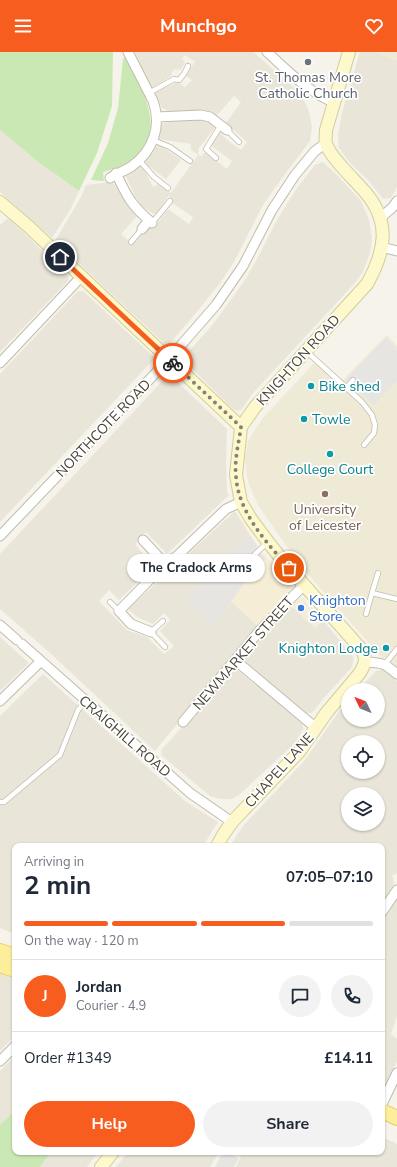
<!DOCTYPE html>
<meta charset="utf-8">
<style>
:root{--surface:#fff;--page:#f2f2f3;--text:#1f2937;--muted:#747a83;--line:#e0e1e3;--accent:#f75d1f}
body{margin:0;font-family:"Nunito Sans",sans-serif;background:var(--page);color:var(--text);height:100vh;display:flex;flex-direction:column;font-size:15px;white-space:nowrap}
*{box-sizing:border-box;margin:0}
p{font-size:13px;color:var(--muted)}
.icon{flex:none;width:22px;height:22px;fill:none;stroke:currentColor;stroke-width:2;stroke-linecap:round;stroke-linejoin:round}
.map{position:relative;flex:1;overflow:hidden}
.details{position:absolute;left:12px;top:791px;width:373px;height:312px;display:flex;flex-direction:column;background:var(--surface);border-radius:8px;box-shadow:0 1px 3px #0004}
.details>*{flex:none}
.needle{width:26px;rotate:313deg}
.tools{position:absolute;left:341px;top:631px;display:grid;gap:8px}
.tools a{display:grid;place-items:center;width:44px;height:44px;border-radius:50%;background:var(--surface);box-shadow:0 1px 3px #0004;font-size:20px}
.pin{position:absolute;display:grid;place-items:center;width:34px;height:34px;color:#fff;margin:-17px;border:2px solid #fff;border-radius:50%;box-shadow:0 1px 4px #0007}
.courier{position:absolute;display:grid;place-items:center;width:40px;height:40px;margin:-20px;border:3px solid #f75d1f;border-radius:50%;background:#fff;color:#222;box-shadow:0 1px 5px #0007}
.bubble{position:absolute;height:28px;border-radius:14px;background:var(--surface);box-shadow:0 1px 3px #0004;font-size:13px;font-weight:700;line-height:28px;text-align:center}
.head em{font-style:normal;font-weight:700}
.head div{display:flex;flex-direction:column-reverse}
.head{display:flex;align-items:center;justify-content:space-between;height:68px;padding:0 12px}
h1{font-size:26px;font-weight:700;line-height:30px}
.bar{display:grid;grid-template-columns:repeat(4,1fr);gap:6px 4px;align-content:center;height:48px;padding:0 12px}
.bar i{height:5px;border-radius:3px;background:var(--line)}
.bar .on{background:var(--accent)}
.bar p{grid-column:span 4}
.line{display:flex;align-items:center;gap:10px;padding:0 12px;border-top:1px solid var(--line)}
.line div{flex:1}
.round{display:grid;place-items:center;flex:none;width:42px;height:42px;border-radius:21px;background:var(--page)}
.action{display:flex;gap:8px;margin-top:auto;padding:8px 12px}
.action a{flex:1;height:46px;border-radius:24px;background:var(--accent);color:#fff;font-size:16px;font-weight:700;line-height:46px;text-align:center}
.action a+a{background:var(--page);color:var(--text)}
header{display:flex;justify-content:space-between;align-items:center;height:52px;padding:0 12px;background:var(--accent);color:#fff;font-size:18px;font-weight:700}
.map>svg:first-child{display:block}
.residential{fill:#e9e6d9;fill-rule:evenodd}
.commercial{fill:#f6edd7}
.education{fill:#eeead5}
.green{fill:#cae8b4}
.parking{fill:#e7e5e2}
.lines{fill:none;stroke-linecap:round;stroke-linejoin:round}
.lane-casing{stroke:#c1bcad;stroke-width:6}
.street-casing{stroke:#c1bcad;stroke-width:11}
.secondary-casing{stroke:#d4cd9a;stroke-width:14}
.primary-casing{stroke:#e3cf6b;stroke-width:16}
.lane{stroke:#fff;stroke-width:4.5}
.street{stroke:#fff;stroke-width:9}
.secondary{stroke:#fef9cc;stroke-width:12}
.primary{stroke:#fdee9c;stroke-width:14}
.done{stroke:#858276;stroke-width:4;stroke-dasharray:0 7.2}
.route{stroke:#f75d1f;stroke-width:5}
.worship-dot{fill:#6b7280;stroke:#fff;stroke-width:1.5}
.culture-dot{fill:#0f9aa8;stroke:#fff;stroke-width:1.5}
.education-dot{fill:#8d6e63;stroke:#fff;stroke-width:1.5}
.shop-dot{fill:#3f7fe0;stroke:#fff;stroke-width:1.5}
.labels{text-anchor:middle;stroke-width:3.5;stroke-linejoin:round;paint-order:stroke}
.worship-label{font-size:14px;fill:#5b616d;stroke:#fff}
.street-label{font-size:14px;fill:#494538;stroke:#fff}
.culture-label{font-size:14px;fill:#0d838f;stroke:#fff;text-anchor:start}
.education-label{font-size:14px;fill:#785e54;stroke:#fff}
.shop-label{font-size:14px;fill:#366cbe;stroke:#fff;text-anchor:start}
</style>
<header><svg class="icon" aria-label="menu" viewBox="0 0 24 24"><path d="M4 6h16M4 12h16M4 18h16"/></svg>Munchgo<svg class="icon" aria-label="heart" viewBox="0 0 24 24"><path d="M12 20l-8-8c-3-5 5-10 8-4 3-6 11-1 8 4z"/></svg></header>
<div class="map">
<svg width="397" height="1115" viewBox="0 0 397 1115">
<rect width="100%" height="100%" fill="#f5f3ea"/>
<!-- residential -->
<path class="residential" d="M 135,0 L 253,0 L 299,40 L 308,56 L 312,74 L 310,89 L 285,122 L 263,153 L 234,210 L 220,231 L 191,267 L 169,292 L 166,293 L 55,189 L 81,145 L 86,133 L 112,130 L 115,133 L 126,150 L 138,163 L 121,182 L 131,191 L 148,174 L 154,175 L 168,157 L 189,172 L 193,165 L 172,151 L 169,143 L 157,161 L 153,162 L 142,154 L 134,142 L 126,124 L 142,113 L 153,135 L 159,132 L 171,141 L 198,103 L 191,98 L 191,92 L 159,87 L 162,72 L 168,70 L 198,68 L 202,68 L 209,71 L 214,75 L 214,77 L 199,96 L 198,102 L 201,105 L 204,101 L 206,101 L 227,117 L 232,109 L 210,93 L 220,80 L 227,88 L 241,98 L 247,90 L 226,71 L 241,50 L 234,44 L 217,63 L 203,58 L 169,59 L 162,56 L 155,40 L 175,31 L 179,31 L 185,35 L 192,28 L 185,23 L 195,10 L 185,3 L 182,6 L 185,11 L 182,16 L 178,18 L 175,17 L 172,20 L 171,24 L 152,36 L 140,16 Z
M 360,0 L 376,0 L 397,8 L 397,135 L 391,146 L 383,147 L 368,128 L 351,112 L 339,96 L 338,82 L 342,61 Z
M 0,78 L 38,110 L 79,139 L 70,158 L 52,186 L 0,140 Z
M 158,92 L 162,94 L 181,108 L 166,127 L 145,111 Z
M 323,110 L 339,125 L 361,149 L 369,168 L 372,187 L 370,201 L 363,220 L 354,232 L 253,341 L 241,358 L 238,359 L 233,357 L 184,309 L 184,305 L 214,271 L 243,231 L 256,209 L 278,166 L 297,136 L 315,113 Z
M 7,167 L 11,168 L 69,225 L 68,229 L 0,300 L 0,173 Z
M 78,239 L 83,239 L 155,306 L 0,470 L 0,322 Z
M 169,322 L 227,377 L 226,412 L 227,440 L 229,443 L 167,502 L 146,480 L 135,492 L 150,510 L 149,519 L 119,548 L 109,538 L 99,549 L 127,578 L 147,585 L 164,602 L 174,594 L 160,579 L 170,568 L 164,561 L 153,572 L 137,565 L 128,557 L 235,459 L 250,483 L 186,547 L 213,576 L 231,549 L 258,574 L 155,699 L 50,601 L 0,557 L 0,502 Z
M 291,554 L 315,576 L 323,568 L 354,606 L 352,615 L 324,646 L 312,661 L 307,661 L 281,641 L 243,607 Z
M 0,585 L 29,611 L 0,639 Z
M 236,617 L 303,672 L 303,677 L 295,691 L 240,742 L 232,747 L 221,747 L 210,744 L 161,703 L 162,697 Z
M 383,618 L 397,629 L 397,821 L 392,823 L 394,831 L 390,840 L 382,852 L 382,794 L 230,794 L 243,774 L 305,708 L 342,655 L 348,648 L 348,668 L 378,668 L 378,638 L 358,638 L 376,619 ZM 348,690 L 378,690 L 378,720 L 348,720 ZM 348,742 L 378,742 L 378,772 L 348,772 Z
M 43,622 L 185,749 L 218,770 L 203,794 L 15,794 L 15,882 L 0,876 L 0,664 Z
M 397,846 L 397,964 L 391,982 L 397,987 L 397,1009 L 385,1035 L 382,1034 L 382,869 Z
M 0,921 L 15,927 L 15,984 L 0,999 Z
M 15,1004 L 15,1058 L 0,1073 L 0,1019 Z
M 382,1085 L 397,1092 L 397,1115 L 236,1115 L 241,1104 L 233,1100 L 382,1100 Z
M 51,1100 L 98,1100 L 87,1115 L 40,1115 Z
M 128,1100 L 219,1100 L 210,1115 L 116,1115 Z"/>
<!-- commercial -->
<path class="commercial" d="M 250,483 L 278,521 L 293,536 L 258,574 L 232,550 L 213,576 L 186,547 Z
M 303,546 L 323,568 L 315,576 L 291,554 L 299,547 Z"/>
<!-- education -->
<path class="education" d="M 376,0 L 397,0 L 397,8 Z
M 387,283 L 397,294 L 397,617 L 391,612 L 391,609 L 386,606 L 383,606 L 375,598 L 299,512 L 258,453 L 248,430 L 245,408 L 248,389 L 262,367 L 318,307 L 343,328 Z"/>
<!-- green -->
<path class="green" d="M 0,0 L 113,0 L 112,54 L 97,101 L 79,139 L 38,110 L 0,78 Z
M 125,5 C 140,34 166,72 138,102 C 136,105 133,109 130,110 C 122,115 112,117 103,120 L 104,129 L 91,128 L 108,91 L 118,56 L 123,7 Z
M 15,1058 L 15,1100 L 51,1100 L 40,1115 L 0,1115 L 0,1073 Z"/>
<!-- parking -->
<path class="parking" d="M 386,285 L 397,297 L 397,329 L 374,353 L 346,327 Z
M 250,483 L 265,507 L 257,513 L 213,576 L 186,547 Z
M 223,1100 L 228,1100 L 239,1106 L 234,1115 L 215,1115 Z"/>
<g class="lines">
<defs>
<path id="lane" d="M 149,41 L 174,27 L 179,28 L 184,22 L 188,14
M 227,78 L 239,90
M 153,88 L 170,95 L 190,109
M 216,106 L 206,97 L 221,73
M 139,108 L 154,125 L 168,136
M 152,171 L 170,149
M 131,190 L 142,177
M 306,299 L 362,350 L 372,363 L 375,373 L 374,381 L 364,393
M 346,336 L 353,328
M 251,506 L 267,491
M 378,521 L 372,541 L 397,547
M 110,550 L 119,559
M 366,562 L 372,541
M 163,569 L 151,580 L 165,595
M 385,612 L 397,597
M 0,750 L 4,750 L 60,703 L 78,658 L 86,649"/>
<path id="street" d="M 267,0 C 288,19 308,40 335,51
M 157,65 L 201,63 L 210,65 L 227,78
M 116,121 C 127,145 132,154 152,171
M 110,126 C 117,121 125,119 132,114 C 153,99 162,74 153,49 L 128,0
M 380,166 L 392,156 L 397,149
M 142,177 L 149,168
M 381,195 L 397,199
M 0,311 L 81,225
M 0,484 L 169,307 L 216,253 L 243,214 L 272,158 L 295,123 L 315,99 L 326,91
M 143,488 L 165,512
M 0,573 L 17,588
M 151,580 L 131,572 L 119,559 L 165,512 L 177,504 L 226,457 L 241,450
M 22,592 L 190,741 L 232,770
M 235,608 L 316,676
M 366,610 C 383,611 384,611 397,622
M 0,649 L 41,609
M 183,670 L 261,577 L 304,533
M 382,860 L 397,838
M 0,1009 L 15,994
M 382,1052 L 397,1021"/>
<path id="secondary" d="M 0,150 L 28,174 L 241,375
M 217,794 L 223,783 L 232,770 L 299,700 L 327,660 L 359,622 C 365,613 367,607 362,598 L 289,516 L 268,490 L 251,467 L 241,450 L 236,423 L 241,375 L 255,355 L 367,232 C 385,200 391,171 366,141 C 358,132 350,124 343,116 C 337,109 328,100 326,91 C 325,87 326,82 326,78 L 349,0
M 101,1115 L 113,1100"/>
<path id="primary" d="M 0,899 L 15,904
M 0,913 L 15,918
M 382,1059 L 397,1066"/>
</defs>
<!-- lane casing -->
<use href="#lane" class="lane-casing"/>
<!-- street casing -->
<use href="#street" class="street-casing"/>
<!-- secondary casing -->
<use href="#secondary" class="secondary-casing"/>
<!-- primary casing -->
<use href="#primary" class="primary-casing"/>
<!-- lane -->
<use href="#lane" class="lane"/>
<!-- street -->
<use href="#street" class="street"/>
<!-- secondary -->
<use href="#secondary" class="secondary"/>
<!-- primary -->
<use href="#primary" class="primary"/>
</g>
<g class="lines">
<!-- done -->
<path class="done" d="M 173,311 L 241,375 C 239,390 234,408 236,424 C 238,460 266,490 289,516"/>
<!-- route -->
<path class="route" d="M 60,205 L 173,311"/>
</g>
<!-- markers -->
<circle class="worship-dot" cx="308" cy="10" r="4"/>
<g class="culture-dot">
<circle cx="311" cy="334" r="4"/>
<circle cx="304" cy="367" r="4"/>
<circle cx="330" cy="402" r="4"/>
<circle cx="386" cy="596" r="4"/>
</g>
<circle class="education-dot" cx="325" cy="442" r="4"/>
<circle class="shop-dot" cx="301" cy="556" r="4"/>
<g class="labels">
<!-- worship labels -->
<g class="worship-label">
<text x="308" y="30">St. Thomas More<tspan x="308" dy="16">Catholic Church</tspan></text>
</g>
<!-- street labels -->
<g class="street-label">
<text transform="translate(298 308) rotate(-48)" y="5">KNIGHTON ROAD</text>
<text transform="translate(103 376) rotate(-46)" y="5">NORTHCOTE ROAD</text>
<text transform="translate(243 601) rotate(-49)" y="5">NEWMARKET STREET</text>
<text transform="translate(125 684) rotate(41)" y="5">CRAIGHILL ROAD</text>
<text transform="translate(279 718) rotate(-48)" y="5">CHAPEL LANE</text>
</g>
<!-- culture labels -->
<g class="culture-label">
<text x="319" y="339">Bike shed</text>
<text x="312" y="372">Towle</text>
<text x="330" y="422" text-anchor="middle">College Court</text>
<text x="378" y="601" text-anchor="end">Knighton Lodge</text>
</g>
<!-- education labels -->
<g class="education-label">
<text x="325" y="462">University<tspan x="325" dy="16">of Leicester</tspan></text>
</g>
<!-- shop labels -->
<g class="shop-label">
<text x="309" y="553">Knighton<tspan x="309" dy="16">Store</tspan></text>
</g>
</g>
</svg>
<div class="tools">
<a><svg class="needle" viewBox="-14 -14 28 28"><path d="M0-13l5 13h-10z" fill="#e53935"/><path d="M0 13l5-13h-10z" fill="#747a83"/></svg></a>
<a><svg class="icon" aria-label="locate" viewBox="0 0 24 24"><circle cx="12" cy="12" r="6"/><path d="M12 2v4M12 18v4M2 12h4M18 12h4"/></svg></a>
<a><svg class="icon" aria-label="layers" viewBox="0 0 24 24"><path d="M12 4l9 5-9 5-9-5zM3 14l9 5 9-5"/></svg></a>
</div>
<div class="pin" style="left:289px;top:516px;background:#ea580c"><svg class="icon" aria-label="bag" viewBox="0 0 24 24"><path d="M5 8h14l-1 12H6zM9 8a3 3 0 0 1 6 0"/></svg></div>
<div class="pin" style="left:60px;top:205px;background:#1f2937"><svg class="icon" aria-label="home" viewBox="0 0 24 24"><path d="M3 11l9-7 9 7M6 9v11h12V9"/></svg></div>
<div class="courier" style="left:173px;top:311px"><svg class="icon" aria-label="bike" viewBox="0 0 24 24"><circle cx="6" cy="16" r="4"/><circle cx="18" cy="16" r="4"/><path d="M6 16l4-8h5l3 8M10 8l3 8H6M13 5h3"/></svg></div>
<div class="bubble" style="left:127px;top:502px;width:138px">The Cradock Arms</div>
<section class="details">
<div class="head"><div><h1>2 min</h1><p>Arriving in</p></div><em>07:05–07:10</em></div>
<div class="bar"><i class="on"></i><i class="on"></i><i class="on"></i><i></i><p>On the way · 120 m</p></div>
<div class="line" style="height:72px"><b class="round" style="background:var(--accent);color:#fff">J</b><div><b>Jordan</b><p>Courier · 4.9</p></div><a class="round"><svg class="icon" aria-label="chat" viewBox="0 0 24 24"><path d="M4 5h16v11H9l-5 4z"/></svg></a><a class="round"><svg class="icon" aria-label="phone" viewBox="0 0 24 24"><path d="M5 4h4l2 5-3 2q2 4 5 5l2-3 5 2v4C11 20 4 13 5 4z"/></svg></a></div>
<div class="line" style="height:52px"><div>Order #1349</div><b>£14.11</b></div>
<div class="action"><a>Help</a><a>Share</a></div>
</section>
</div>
